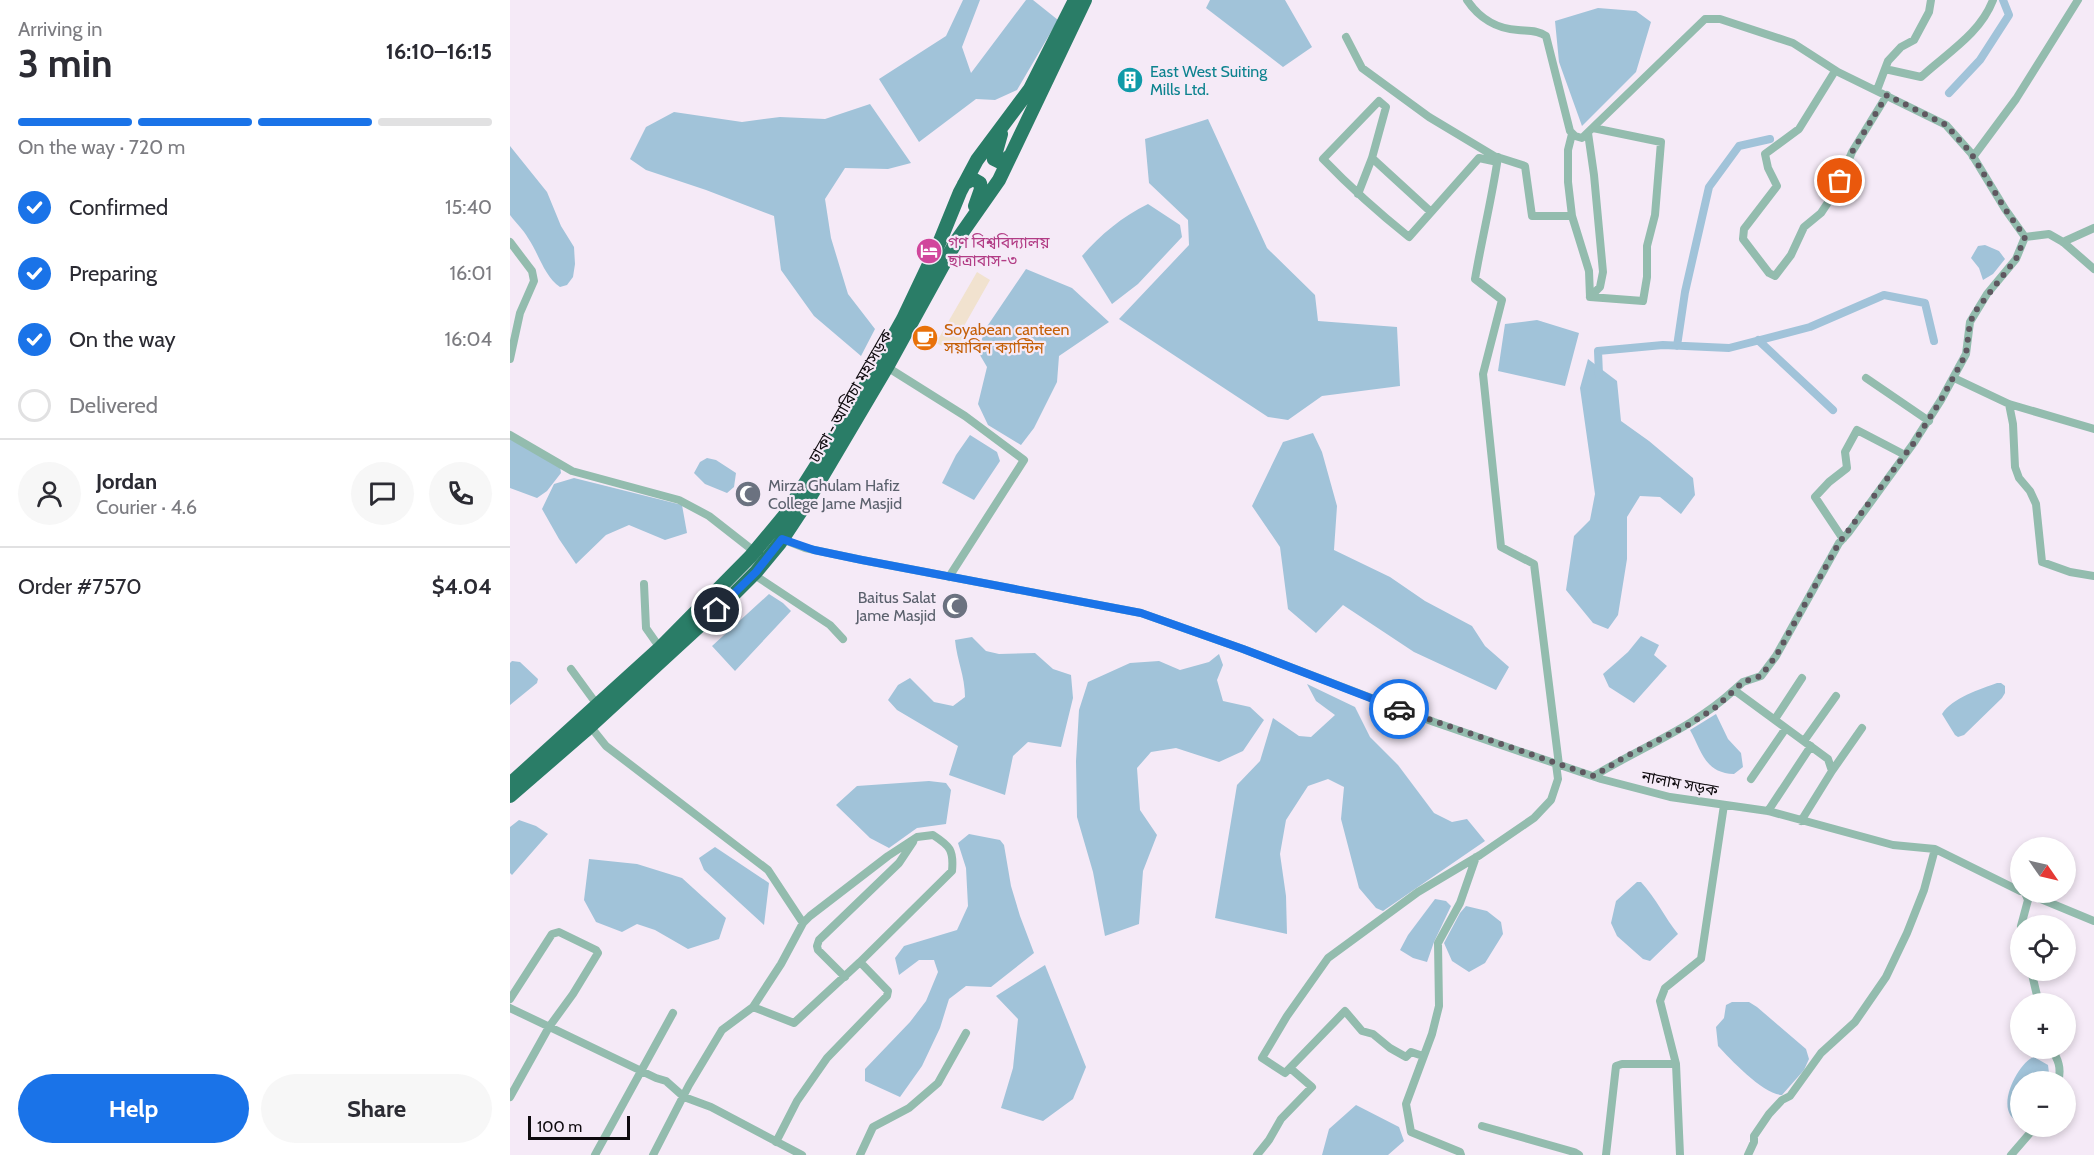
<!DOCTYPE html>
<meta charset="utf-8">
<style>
:root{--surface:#fff;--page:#f7f7f7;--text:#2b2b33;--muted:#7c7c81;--line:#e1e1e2;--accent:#1a73e8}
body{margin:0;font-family:Cabin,"Noto Sans Bengali",sans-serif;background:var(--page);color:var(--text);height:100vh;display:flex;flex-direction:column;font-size:22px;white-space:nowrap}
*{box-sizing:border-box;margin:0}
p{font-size:20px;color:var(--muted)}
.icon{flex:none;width:33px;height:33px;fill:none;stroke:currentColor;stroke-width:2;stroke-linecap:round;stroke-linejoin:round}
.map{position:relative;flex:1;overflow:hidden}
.details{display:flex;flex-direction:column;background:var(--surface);width:510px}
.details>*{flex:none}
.needle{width:39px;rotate:124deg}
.buttons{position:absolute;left:1500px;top:837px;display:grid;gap:12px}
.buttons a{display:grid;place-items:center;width:66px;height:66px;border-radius:50%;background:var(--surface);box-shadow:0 3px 9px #0003;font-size:30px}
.scale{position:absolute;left:18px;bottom:15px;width:102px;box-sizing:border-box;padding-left:6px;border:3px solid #0e0a0e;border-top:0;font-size:16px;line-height:21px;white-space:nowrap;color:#0e0a0e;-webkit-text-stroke:4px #f5eaf7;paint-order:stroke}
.pin{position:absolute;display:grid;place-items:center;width:51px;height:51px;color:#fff;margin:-26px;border:3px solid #fff;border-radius:50%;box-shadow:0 2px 6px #0007}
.courier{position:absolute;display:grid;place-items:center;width:60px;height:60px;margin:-30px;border:4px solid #1a73e8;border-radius:50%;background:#fff;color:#222;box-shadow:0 2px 8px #0007}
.overview em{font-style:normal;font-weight:800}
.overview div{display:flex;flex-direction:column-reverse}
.overview{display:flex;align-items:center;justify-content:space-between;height:102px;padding:0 18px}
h1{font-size:39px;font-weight:800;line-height:45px}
.bar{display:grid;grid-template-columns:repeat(4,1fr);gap:9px 6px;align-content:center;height:72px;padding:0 18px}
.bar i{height:8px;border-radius:4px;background:var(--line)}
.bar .current{background:var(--accent)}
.bar p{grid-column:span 4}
.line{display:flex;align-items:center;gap:15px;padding:0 18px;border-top:2px solid var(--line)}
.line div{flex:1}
.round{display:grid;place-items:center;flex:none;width:63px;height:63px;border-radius:32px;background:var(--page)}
ol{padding:0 18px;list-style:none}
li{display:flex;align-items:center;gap:18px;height:66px}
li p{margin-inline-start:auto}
li .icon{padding:6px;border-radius:50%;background:var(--accent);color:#fff;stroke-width:4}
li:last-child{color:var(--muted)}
li i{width:33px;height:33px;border:3px solid var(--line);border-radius:50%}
.action{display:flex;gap:12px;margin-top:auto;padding:12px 18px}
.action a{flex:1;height:69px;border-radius:36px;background:var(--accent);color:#fff;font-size:24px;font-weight:800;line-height:69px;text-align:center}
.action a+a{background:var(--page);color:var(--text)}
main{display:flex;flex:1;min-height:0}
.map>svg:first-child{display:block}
.medical{fill:#f1e2cf}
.water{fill:#a1c3d9}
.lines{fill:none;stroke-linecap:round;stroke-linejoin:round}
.canal{stroke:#a1c3d9;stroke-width:8}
.street{stroke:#93bcae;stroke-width:8}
.highway{stroke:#2a7d67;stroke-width:14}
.done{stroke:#5f5860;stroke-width:6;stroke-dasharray:0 10.8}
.route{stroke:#1a73e8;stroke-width:8}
.labels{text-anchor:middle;stroke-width:4.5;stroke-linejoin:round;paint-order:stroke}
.culture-label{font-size:16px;fill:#0d838f;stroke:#f5eaf7;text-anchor:start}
.hotel-label{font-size:16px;fill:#b23c85;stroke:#f5eaf7;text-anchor:start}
.food-label{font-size:16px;fill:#c56008;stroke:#f5eaf7;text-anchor:start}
.street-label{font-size:16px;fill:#0e0a0e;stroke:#f5eaf7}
.worship-label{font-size:16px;fill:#5b616d;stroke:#f5eaf7;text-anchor:start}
</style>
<main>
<section class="details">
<div class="overview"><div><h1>3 min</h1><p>Arriving in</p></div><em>16:10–16:15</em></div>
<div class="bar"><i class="current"></i><i class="current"></i><i class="current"></i><i></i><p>On the way · 720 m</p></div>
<ol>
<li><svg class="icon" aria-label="check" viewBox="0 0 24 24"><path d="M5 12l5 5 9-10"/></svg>Confirmed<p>15:40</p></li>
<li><svg class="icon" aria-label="check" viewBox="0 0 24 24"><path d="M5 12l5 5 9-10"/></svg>Preparing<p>16:01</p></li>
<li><svg class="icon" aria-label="check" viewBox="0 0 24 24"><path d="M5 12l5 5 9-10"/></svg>On the way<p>16:04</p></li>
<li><i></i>Delivered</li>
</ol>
<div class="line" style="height:108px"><a class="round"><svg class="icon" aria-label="person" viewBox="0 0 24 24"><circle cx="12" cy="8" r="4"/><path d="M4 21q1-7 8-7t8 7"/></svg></a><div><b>Jordan</b><p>Courier · 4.6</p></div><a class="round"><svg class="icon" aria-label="chat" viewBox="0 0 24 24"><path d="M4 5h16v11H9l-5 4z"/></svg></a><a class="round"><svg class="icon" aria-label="phone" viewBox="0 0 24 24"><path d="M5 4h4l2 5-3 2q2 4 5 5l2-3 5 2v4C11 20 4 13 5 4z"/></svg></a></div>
<div class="line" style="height:78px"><div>Order #7570</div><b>$4.04</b></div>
<div class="action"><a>Help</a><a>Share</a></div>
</section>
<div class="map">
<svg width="1584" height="1155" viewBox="0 0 1584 1155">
<rect width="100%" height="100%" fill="#f5eaf7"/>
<!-- medical -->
<path class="medical" d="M 467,272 L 480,280 L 454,326 L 458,329 L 445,352 L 426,343 Z"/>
<!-- water -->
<path class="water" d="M 453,0 L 470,0 L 452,47 L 461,73 L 516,0 L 523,0 L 548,20 L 507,90 L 485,100 L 466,99 L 409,142 L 369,79 L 436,36 Z
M 700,0 L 775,0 L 802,47 L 773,67 L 696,8 Z
M 1088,8 L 1126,11 L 1141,22 L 1126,72 L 1072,126 L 1049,62 L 1045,21 Z
M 360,104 L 401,163 L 378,169 L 335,168 L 315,199 L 321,238 L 338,294 L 365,329 L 351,356 L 304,316 L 271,270 L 264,216 L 196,190 L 136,170 L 120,159 L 136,127 L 164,112 L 232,122 L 270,117 L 315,119 Z
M 698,119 L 757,248 L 805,295 L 808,321 L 887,327 L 890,386 L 812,396 L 778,420 L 758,417 L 609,319 L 679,245 L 678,220 L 639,183 L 635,139 Z
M 0,146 L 37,192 L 51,226 L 64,247 L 65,264 L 63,277 L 57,285 L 50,287 C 34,276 29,254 18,238 C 13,229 6,223 0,215 Z
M 638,204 L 670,225 L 672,237 L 628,284 L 602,304 L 572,256 C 591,234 612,217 638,204 Z
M 1475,245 L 1489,251 L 1495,259 L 1483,274 L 1473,280 L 1469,268 L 1461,258 L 1468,246 Z
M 516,269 L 562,288 L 599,322 L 549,356 L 547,382 L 524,428 L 511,445 L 478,425 L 468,404 L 477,367 L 467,350 L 478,325 Z
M 1027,320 L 1069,333 L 1055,386 L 988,371 L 995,324 Z
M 1078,359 L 1107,381 L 1111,421 L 1139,441 L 1183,478 L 1185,495 L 1171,514 L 1150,497 L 1130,496 L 1117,517 L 1117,559 L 1108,615 L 1098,629 L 1083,623 L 1056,590 L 1064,536 L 1080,520 L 1085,494 L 1070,388 Z
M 803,433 L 812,452 L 827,506 L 824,550 L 880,577 L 915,601 L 962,626 L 975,646 L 999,667 L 986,690 L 904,652 L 833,605 L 806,633 L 778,609 L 770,547 L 742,506 L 773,442 Z
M 460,435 L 487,452 L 490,461 L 464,500 L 432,483 L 446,455 Z
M 0,437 L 50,466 L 51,473 L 37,491 L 27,498 L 0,488 Z
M 197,458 L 206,460 L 226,473 L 224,487 L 217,493 L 195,484 L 184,473 L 190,462 Z
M 64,478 L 172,505 L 177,533 L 155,540 L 119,525 L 96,535 L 66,564 L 49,539 L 32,509 L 44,484 Z
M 259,594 L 273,603 L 281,611 L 225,671 L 202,646 Z
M 1131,636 L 1149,645 L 1144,655 L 1157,666 L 1124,703 L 1099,687 L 1093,674 L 1118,652 Z
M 462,637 L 476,651 L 489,654 L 525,653 L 543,669 L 561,675 L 563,698 L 551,747 L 518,742 L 503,756 L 495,795 L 439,775 L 448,746 L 387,710 L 378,700 L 388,685 L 400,678 L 424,702 L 443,706 L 455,697 C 455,676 447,661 445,640 Z
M 709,654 L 713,665 L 707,680 L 713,701 L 740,707 L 754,720 L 733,751 L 709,762 L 666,748 L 641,752 L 627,768 L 630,810 L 647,835 L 633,871 L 629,924 L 595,936 L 583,872 L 567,817 L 566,761 L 569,710 L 578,682 L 620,663 L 649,661 L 670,670 L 699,662 Z
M 2,661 L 10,662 L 28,679 L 27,683 L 0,705 L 0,663 Z
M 1487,683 L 1491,683 L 1495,686 L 1495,693 L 1492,698 L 1454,735 L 1448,737 L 1445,735 L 1432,714 C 1442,698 1470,689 1487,683 Z
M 797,684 L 845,707 L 860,737 L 888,765 L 924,813 L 942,822 L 957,819 L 975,841 L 873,911 L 866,908 L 849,888 L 831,819 L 834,787 L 818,779 L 798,786 L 776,820 L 770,854 L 776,896 L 777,934 L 705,918 L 727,785 L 750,761 L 763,718 L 789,736 L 801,737 L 825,715 L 806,701 Z
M 1206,714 L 1218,739 L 1231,753 L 1233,767 L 1224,774 C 1195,773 1192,752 1180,730 Z
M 419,781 L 436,783 L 441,790 L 436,824 L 407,828 L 379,848 L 360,838 L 326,805 L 347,786 Z
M 9,820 L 26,826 L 38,834 L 2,875 L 0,873 L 0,827 Z
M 459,834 L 490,840 L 494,845 L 501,886 L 510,916 L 524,953 L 481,987 L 456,986 L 439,999 L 430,1028 L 412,1066 L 390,1097 L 355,1081 L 355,1069 L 400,1022 L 416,1001 L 428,972 L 424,960 L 409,960 L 389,975 L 385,958 L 394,946 L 447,930 L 458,906 L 456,868 L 448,843 Z
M 205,847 L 259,883 L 254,925 L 194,870 L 189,858 Z
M 79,859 L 127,864 L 172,878 L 216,918 L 209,939 L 178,949 L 145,930 L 127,924 L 112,932 L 86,922 L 74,900 Z
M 1127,882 L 1131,882 C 1146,898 1155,918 1168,934 L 1140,961 L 1133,959 L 1107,936 L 1101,923 L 1106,901 Z
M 925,899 L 936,901 L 941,906 L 924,942 L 917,962 L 903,958 L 890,950 L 898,935 Z
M 956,906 L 977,911 L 991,922 L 993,934 L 975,963 L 959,972 L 942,961 L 934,943 L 950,913 Z
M 535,965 L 576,1067 L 563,1099 L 533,1121 L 491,1108 L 503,1068 L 508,1019 L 486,996 Z
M 1222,1002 L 1239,1002 L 1247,1007 L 1296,1049 L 1299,1059 L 1294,1070 L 1272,1095 C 1254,1095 1220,1059 1208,1046 L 1206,1027 L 1214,1018 L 1216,1005 Z
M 1524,1057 L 1538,1065 L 1540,1081 L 1510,1082 L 1510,1122 C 1481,1113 1509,1061 1524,1057 Z
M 846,1105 L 889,1127 L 894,1141 L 878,1155 L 812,1155 L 819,1129 Z"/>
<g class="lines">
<!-- canal -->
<path class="canal" d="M 1439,93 L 1470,60 L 1499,15 L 1493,0
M 1248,340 L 1323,410
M 1167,346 L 1175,292 L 1199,187 L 1229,146 L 1260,139
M 1089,375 L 1088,351 L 1153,345 L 1219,348 L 1300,327 L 1374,295 L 1415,303 L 1424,341"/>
<!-- street -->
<path class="street" d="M 957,0 C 969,18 987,29 1008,30 C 1018,31 1028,30 1036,36 L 1060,131 L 1065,136 L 1072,138 L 1195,19 L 1210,19 L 1283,43 L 1328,72 L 1436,125 L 1461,153 L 1495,209 L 1515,237 L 1539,234 L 1553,242 L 1584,269
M 836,37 L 852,68 L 919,117 L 984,156
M 1375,69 L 1411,77 C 1437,53 1470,34 1483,0
M 1325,71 L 1289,129 L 1255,154 L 1258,168 L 1267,186 L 1234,229 L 1233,239 L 1259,273 L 1265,276 L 1281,255 L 1294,227 L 1311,213 L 1319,201 L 1330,181 L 1342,152 L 1377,95
M 1367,90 L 1378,61 L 1391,47 L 1404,40 L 1419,12 L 1421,0
M 1078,133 L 1084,175 L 1093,272 L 1090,287 L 1080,297 L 1133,301 L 1137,277 L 1137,246 L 1145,215 L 1151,142 L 1083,128
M 1062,134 L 1058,150 L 1058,182 L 1062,216 L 1079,271 L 1080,297
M 988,157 C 982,198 972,238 965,279 L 992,300 L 973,374 L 991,547 L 1024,564 L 1049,765
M 1463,157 L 1506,99 L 1568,0
M 862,158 L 921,212
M 848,194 L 862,158 L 876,107 L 869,101 L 813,159 C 840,187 869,213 899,237 L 969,158 L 983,161 L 984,156 L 1015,166 L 1022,216 L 1062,216
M 0,242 L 22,271 L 24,281 L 10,313 L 0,359
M 1553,242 L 1584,228
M 377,367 L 455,416 L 514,460 L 439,577
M 1356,378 L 1419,421
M 1444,378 L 1499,404 L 1584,429
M 1499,404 L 1503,424 L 1505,467 L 1509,478 L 1520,491 L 1526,504 L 1532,562 L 1560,572 L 1584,576
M 0,435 L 62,471 L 169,500 L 199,516 L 245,552
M 272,539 L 295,548 L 352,560 L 631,613 L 733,649 L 924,722 L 1091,779 L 1160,797 L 1258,811 L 1383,845 L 1425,849 L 1510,891
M 1333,539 L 1305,497 L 1319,482 L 1337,468 L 1335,452 L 1347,430 L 1395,455
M 243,574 L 320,625 L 333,639
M 134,584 L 136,628 L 150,648
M 61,669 L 88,706
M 1224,690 L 1233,682 L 1251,676 L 1266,656 L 1329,543 L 1339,532 L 1403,444 L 1431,400 L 1456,354 L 1460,322 L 1477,294 L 1506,259 L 1515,237
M 1265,719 L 1292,678
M 80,726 L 96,746 L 258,870 L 293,923 L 271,964 L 243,1007 L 284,1023 L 350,962 L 378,991 L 377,996 L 317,1058 L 287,1101 L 266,1142
M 1294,741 L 1326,696
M 1322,771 L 1352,728
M 1084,776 C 1131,747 1183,728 1224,690 L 1318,759 L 1322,771 L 1291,821
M 1241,779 L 1276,728
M 1258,811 L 1301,746
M 1514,892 L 1584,921
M 293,923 L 300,916 L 378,856 L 407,837 L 423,835 C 440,846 444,850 442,871 L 350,962
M 1511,926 L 1518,900 L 1515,893
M 1521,970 L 1529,1004
M 335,977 L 308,950 L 307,946 L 309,940 L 389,863 L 403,842
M 0,999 L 42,934 L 49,932 L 86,950 L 88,953 L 63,994 L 39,1027 L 0,1097
M 0,1008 L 146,1078 L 156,1081 L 174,1097 L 201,1107 L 292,1155
M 1541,1048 C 1548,1059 1552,1068 1548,1082
M 913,1056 L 901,1052 L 896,1057 L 880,1048 L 863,1034 L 852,1031 L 835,1011 L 775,1073 L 752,1058 L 777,1016 L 818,958 L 908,892 L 970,855 L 1024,818 L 1041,800 L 1048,779 L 1046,764
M 972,1126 L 1064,1152 L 1069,1155
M 85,1155 L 163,1013
M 143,1155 L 179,1085 L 212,1030 L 243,1007
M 350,1155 L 363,1127 L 399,1108 L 428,1083 L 456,1033
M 747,1155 L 759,1140 L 771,1119 L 802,1087 L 780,1068
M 951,1155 L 950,1152 L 901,1132 L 896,1104 L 922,1034 L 929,1006 L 928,943 L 950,903 L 966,857
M 1096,1155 L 1106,1066 L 1112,1064 L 1166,1064
M 1170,1155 L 1166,1064 L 1150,1001 L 1155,988 L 1191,959 L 1214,805
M 1238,1155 L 1244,1142 L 1244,1136 L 1259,1114 L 1272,1100 L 1280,1096 L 1311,1053 L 1345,1022 L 1376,977 L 1397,933 L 1414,890 L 1425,849
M 1501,1155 L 1526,1126"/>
<!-- highway -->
<path class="highway" d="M 491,134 L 484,159 L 492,163 L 501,155
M 454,184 L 463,179 L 470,183 L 471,189 L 465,206
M 0,784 L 150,648 L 240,557 L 275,515 L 346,403 L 393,319 L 430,241 L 450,192 L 467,160 L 520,89 L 565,0
M 0,796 L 75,731 L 222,596 L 246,572 L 270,543 L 299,499 L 377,367 L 447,240 L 489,180 L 575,0"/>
</g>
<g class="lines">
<!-- done -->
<path class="done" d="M 889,709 L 1084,776 L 1113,758 L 1180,724 L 1206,707 L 1233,682 L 1251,676 L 1266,656 L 1329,543 L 1403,444 L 1431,400 L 1456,354 L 1460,322 L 1467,309 L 1506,259 L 1515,237 L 1495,209 L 1461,153 L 1436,125 L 1377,95 L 1342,152 L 1330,181"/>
<!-- route -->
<path class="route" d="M 207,610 L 246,572 L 272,539 L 304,550 L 352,560 L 631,613 L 733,649 L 889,709"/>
</g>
<!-- icons -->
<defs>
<symbol id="building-disc" viewBox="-11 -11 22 22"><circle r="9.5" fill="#0f9aa8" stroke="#f5eaf7"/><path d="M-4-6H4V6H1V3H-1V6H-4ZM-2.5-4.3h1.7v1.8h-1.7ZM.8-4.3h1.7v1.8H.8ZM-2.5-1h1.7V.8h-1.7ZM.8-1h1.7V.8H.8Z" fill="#fff"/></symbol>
<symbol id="hotel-disc" viewBox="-11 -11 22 22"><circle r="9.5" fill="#d1479c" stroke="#f5eaf7"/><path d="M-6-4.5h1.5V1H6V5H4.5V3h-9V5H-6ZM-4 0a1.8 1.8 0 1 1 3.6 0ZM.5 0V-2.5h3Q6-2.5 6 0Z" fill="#fff"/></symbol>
<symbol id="cafe-disc" viewBox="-11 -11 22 22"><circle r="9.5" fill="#e8710a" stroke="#f5eaf7"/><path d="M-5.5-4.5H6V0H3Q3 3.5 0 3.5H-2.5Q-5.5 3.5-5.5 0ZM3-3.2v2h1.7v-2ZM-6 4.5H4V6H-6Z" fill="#fff"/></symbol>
<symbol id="mosque-disc" viewBox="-11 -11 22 22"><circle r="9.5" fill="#6b7280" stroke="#f5eaf7"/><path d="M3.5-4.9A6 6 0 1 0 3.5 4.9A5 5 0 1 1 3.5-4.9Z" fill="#fff"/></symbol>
</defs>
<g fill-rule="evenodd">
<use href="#building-disc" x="605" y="65" width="30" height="30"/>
<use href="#hotel-disc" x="404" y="236" width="30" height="30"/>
<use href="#cafe-disc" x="400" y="323" width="30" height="30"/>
<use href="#mosque-disc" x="223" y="479" width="30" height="30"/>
<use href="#mosque-disc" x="430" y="591" width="30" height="30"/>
</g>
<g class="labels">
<!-- culture labels -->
<g class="culture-label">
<text x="640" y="77">East West Suiting<tspan x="640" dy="18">Mills Ltd.</tspan></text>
</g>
<!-- hotel labels -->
<g class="hotel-label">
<text x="438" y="248">গণ বিশ্ববিদ্যালয়<tspan x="438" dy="18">ছাত্রাবাস-৩</tspan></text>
</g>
<!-- food labels -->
<g class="food-label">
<text x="434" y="335">Soyabean canteen<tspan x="434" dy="18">সয়াবিন ক্যান্টিন</tspan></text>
</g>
<!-- street labels -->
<g class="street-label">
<text transform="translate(340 396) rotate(-60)" y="6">ঢাকা - আরিচা মহাসড়ক</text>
<text transform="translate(1170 783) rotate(11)" y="6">নালাম সড়ক</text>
</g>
<!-- worship labels -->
<g class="worship-label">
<text x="258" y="491">Mirza Ghulam Hafiz<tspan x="258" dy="18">College Jame Masjid</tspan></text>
<text x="426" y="603" text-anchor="end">Baitus Salat<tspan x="426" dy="18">Jame Masjid</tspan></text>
</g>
</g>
</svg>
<div class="buttons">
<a><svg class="needle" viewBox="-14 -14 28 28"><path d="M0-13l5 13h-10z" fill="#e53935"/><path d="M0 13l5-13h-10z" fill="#7c7c81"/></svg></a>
<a><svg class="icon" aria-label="locate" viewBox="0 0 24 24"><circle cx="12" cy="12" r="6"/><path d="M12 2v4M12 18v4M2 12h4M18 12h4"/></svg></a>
<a>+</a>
<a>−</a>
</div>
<div class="scale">100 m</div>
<div class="pin" style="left:1330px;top:181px;background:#ea580c"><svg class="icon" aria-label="bag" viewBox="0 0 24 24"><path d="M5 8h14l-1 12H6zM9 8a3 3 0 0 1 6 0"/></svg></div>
<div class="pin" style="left:207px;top:610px;background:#1f2937"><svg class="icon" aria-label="home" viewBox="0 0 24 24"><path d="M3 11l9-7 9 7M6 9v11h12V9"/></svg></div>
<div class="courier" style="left:889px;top:709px"><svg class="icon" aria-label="car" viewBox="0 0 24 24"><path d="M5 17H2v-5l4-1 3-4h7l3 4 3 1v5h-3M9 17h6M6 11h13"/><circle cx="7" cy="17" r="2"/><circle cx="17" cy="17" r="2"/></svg></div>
</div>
</main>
